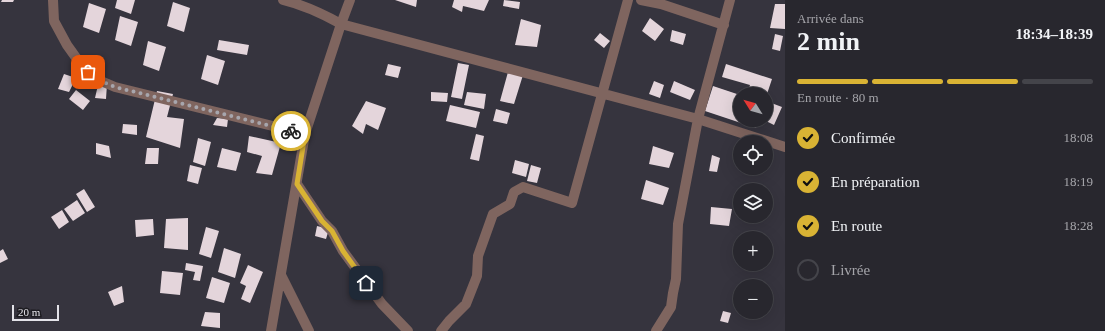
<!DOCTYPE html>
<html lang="fr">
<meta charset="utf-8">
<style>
:root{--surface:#28272e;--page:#34333a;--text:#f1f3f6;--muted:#a5a5aa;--line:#44444a;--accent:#d9b334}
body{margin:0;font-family:Georgia,serif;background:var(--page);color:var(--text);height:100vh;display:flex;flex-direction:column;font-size:15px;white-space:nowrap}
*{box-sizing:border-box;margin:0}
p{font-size:13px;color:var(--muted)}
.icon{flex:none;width:22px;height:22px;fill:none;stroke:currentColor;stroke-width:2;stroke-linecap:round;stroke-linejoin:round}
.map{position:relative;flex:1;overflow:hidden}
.side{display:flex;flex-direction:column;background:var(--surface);width:320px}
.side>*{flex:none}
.needle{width:26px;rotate:307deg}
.fabs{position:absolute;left:733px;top:87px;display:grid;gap:8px}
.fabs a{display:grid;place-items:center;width:40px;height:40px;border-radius:50%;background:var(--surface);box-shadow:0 4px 16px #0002,0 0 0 1px var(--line);font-size:20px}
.scale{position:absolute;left:12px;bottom:10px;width:47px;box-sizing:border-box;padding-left:4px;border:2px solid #e4e3e9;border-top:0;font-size:11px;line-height:14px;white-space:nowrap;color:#e4e3e9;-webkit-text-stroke:3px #1d1c21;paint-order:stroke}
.pin{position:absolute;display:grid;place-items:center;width:34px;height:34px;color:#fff;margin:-17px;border-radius:8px;box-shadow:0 2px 6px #0006}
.courier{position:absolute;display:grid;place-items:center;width:40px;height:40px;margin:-20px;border:3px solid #d9b334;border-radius:50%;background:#fff;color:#222;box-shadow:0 1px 5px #0007}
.overview em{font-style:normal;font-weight:600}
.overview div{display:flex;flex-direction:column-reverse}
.overview{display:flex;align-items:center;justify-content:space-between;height:68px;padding:0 12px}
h1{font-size:26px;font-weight:600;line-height:30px}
.bar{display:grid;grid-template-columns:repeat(4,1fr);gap:6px 4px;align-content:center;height:48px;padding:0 12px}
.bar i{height:5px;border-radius:3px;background:var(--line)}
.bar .selected{background:var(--accent)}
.bar p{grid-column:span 4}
ol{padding:0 12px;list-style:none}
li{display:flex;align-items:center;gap:12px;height:44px}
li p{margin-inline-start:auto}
li .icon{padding:4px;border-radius:50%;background:var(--accent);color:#111;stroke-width:4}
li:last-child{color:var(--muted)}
li i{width:22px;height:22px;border:2px solid var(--line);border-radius:50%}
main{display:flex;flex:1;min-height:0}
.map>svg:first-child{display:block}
.building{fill:#e4d5db}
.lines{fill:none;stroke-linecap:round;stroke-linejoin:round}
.street{stroke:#7f655f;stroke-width:10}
.done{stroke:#a7a6ad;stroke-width:4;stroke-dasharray:0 7.2}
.route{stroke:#d9b334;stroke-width:5}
</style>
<main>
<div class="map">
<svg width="785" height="331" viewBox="0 0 785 331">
<rect width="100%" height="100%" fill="#36343e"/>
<!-- building -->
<path class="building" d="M 2,0 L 14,0 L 13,2 L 1,2 Z
M 117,0 L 135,0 L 131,14 L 115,8 Z
M 395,0 L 417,0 L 416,7 Z
M 454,0 L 489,0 L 484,11 L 463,6 L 462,12 L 452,7 Z
M 504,0 L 520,2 L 519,9 L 503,6 Z
M 173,2 L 190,8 L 184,32 L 167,26 Z
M 89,3 L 106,9 L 99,33 L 83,27 Z
M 775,4 L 785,4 L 785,29 L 770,28 Z
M 120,16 L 138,22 L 131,46 L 115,40 Z
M 650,18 L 664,29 L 655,41 L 642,31 Z
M 521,19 L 541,25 L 537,47 L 515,45 Z
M 672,30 L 686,34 L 683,45 L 670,41 Z
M 600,33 L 610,41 L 604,48 L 594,40 Z
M 775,34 L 783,36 L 780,51 L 772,49 Z
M 219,40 L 249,45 L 247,55 L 217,50 Z
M 148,41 L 166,47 L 159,71 L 143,65 Z
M 207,55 L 225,61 L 218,85 L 201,79 Z
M 458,63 L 469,65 L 462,99 L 451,97 Z
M 388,64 L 401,67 L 398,78 L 385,75 Z
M 726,64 L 772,79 L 766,97 L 766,94 L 747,94 L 750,85 L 722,77 Z
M 508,72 L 523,75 L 514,104 L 500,101 Z
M 64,74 L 76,78 L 69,92 L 58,89 Z
M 654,81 L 664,85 L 660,98 L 649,94 Z
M 674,81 L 695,90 L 690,100 L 670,92 Z
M 107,84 L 106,99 L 95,98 L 98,85 Z
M 713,86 L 740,95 L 740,120 L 759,120 L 756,128 L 705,111 Z
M 76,90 L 90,101 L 83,110 L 69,99 Z
M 157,91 L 173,94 L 167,117 L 184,119 L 180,148 L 146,137 Z
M 431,92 L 448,93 L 447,102 L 431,101 Z
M 467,92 L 486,94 L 484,109 L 464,105 Z
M 366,101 L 386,108 L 378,130 L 366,124 L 363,134 L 352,126 Z
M 766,101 L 782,107 L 774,125 L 764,120 L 766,120 Z
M 450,105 L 480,112 L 476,128 L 446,121 Z
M 496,109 L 510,113 L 507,124 L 493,121 Z
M 217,118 L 228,119 L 227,127 L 213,125 Z
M 123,124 L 137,125 L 137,135 L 122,133 Z
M 476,134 L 484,136 L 479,161 L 470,159 Z
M 249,136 L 281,143 L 272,175 L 256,173 L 262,156 L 247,152 Z
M 198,138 L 211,142 L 205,166 L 193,162 Z
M 96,143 L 109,146 L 111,158 L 96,154 Z
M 653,146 L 674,153 L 669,168 L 649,164 Z
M 147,148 L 159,148 L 158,164 L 145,164 Z
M 222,148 L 241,153 L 236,171 L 217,167 Z
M 712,155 L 720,158 L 717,172 L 709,171 Z
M 515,160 L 529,164 L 526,177 L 512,173 Z
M 190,165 L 202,168 L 198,184 L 187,181 Z
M 531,165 L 541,168 L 537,183 L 527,181 Z
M 646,180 L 669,188 L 663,205 L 641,199 Z
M 84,189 L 95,207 L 87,212 L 76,194 Z
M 77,200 L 85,213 L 73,221 L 64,209 Z
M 711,207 L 732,209 L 729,226 L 710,224 Z
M 62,210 L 69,222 L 59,229 L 51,217 Z
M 188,218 L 188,250 L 164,248 L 166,219 Z
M 153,219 L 154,235 L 136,237 L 135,220 Z
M 317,226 L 329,229 L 326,239 L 315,236 Z
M 206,227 L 219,231 L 211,258 L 199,254 Z
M 224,248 L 241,254 L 235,278 L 218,272 Z
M 3,249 L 8,259 L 0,263 L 0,251 Z
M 186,263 L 203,266 L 200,281 L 193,280 L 195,272 L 185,270 Z
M 248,265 L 263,272 L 250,303 L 241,299 L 246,286 L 240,283 Z
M 162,271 L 183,273 L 180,295 L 160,293 Z
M 212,277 L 230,283 L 224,303 L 206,298 Z
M 122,286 L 124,302 L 114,306 L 108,292 Z
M 723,311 L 731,313 L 728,323 L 720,321 Z
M 205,312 L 220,313 L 220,328 L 201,326 Z"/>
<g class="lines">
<!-- street -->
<path class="street" d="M 53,0 L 54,21 L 67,45 L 82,66 L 94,78 L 115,87 L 305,134
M 283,0 C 304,5 323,14 341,24 L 698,119 L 785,147
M 641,0 L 661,4 L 724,25
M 297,184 L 322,221 L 332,231 L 343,251 L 382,304 L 408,331
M 281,275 L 309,331
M 271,331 L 305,134 L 341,24 L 350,0
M 441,331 L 449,321 L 466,304 L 477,276 L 478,256 L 493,214 L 510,204 L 514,192 L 523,187 L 572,203 L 628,0
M 656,331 L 671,307 L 673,293 L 676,279 L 678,224 L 698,119 L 730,0"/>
</g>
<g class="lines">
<!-- done -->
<path class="done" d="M 88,72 L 94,78 L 115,87 L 291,131"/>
<!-- route -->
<path class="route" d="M 291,131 L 305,134 L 297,184 L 322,221 L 332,231 L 343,251 L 366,283"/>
</g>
</svg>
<div class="fabs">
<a><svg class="needle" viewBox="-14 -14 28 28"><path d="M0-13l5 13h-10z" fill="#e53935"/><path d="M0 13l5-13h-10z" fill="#a5a5aa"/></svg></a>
<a><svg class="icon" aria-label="locate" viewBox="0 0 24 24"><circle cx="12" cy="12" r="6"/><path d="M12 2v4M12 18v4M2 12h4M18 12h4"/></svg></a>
<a><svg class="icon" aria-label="layers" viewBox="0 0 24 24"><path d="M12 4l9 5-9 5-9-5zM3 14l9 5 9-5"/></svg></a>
<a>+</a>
<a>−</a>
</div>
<div class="scale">20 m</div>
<div class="pin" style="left:88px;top:72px;background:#ea580c"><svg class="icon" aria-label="bag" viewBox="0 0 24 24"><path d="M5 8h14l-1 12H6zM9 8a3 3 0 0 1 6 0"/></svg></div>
<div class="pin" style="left:366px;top:283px;background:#1f2937"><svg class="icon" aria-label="home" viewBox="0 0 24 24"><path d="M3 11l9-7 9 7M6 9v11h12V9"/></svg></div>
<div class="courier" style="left:291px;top:131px"><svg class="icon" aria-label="bike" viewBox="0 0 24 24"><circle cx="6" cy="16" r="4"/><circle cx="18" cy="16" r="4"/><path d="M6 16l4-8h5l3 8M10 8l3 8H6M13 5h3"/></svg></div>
</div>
<section class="side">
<div class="overview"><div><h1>2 min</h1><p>Arrivée dans</p></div><em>18:34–18:39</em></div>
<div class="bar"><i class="selected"></i><i class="selected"></i><i class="selected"></i><i></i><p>En route · 80 m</p></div>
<ol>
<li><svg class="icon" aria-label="check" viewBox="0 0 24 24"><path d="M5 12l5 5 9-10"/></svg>Confirmée<p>18:08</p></li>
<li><svg class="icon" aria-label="check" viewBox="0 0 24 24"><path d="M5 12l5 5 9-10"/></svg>En préparation<p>18:19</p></li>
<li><svg class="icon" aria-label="check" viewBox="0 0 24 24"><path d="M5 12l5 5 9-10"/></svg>En route<p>18:28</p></li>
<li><i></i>Livrée</li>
</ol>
</section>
</main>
